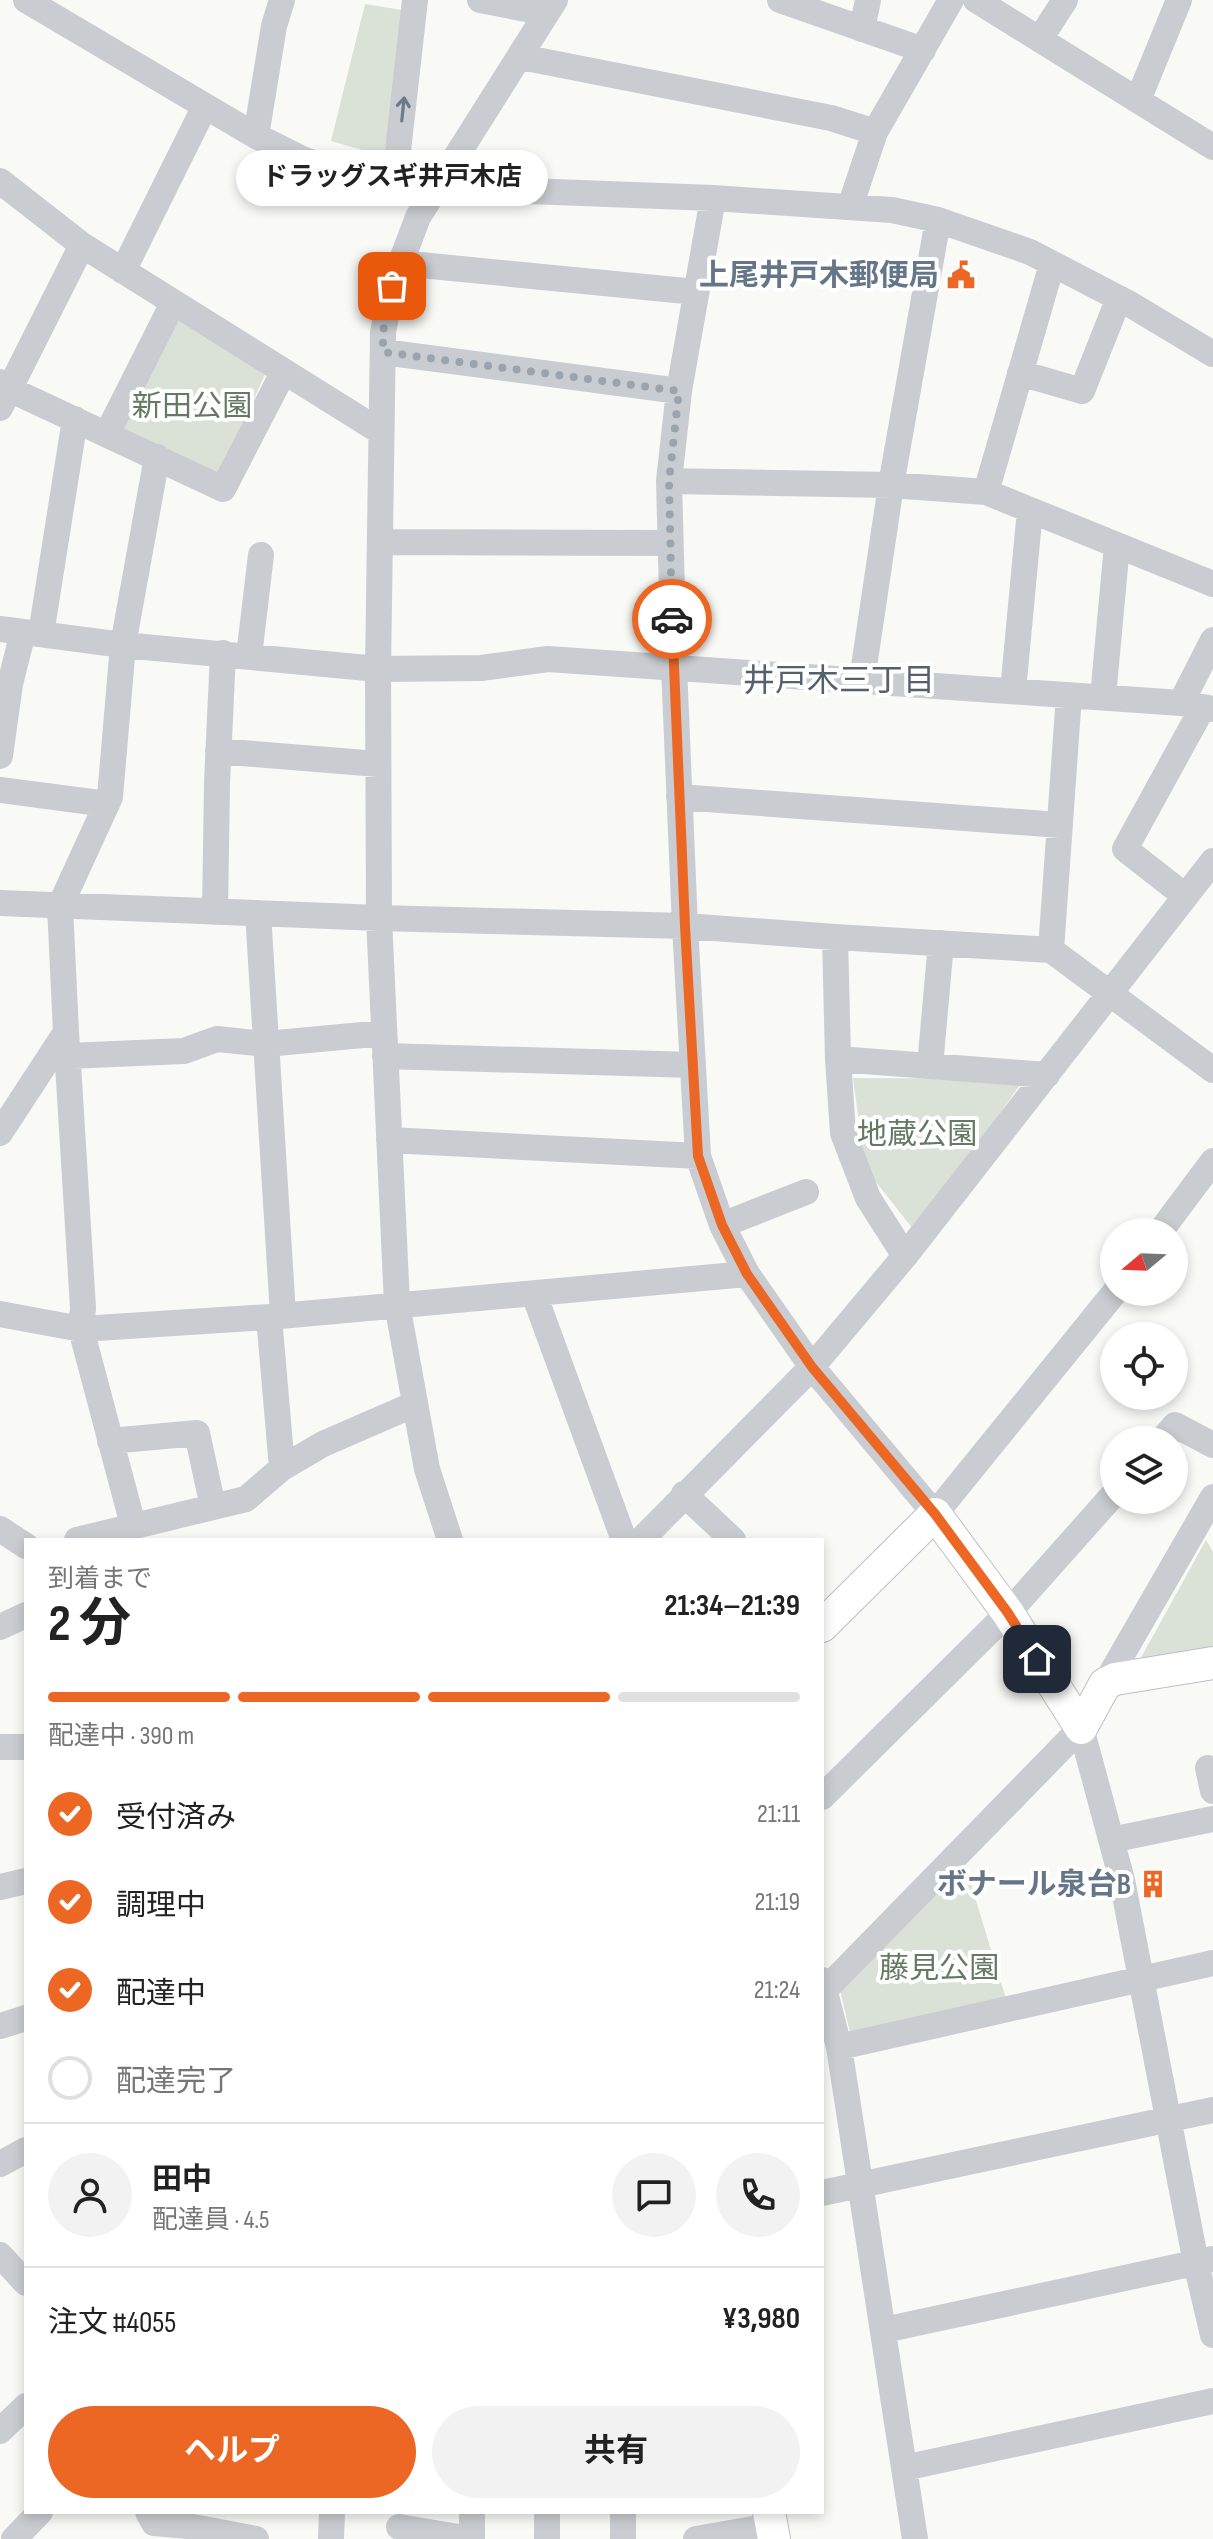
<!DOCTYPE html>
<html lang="ja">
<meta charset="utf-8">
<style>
:root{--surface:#fff;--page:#f2f2f2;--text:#222;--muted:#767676;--line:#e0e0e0;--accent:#ec6724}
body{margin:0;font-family:"Sofia Sans Condensed","Noto Sans JP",sans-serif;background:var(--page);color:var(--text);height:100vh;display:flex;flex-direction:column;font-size:30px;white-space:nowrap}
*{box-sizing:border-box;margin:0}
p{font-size:26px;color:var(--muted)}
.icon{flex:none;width:44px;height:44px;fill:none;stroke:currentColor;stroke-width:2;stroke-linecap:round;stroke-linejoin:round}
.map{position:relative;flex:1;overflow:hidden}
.sheet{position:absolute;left:24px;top:1538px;width:800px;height:976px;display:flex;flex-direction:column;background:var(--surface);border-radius:0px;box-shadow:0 4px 12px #0003}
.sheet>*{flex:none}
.needle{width:52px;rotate:251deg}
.buttons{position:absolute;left:1100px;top:1218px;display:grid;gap:16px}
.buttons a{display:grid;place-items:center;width:88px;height:88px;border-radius:50%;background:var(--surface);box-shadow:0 4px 12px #0003;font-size:40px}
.pin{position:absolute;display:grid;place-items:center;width:68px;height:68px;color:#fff;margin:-34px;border-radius:16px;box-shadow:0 4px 12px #0006}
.courier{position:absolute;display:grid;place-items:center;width:80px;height:80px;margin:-40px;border:6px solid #ec6724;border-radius:50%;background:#fff;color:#222;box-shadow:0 2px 10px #0007}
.bubble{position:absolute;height:56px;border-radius:28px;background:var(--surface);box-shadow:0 4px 12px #0003;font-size:26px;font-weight:700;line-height:56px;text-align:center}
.headline em{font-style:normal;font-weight:700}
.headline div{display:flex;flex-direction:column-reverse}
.headline{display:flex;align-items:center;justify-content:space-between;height:136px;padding:0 24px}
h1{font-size:52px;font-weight:700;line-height:60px}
.bar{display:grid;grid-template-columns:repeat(4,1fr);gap:12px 8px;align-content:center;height:96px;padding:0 24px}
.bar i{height:10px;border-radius:6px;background:var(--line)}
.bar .current{background:var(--accent)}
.bar p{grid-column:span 4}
.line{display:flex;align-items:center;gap:20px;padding:0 24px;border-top:2px solid var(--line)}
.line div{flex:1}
.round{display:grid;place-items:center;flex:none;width:84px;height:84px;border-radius:42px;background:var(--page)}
ol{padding:0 24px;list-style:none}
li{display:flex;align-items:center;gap:24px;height:88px}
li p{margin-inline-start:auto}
li .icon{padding:8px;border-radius:50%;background:var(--accent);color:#fff;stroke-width:4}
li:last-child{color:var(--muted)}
li i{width:44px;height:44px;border:4px solid var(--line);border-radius:50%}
.button{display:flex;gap:16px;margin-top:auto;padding:16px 24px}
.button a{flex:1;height:92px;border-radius:48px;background:var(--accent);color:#fff;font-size:32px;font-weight:700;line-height:92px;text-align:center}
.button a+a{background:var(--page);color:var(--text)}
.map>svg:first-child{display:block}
.green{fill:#dae1d7}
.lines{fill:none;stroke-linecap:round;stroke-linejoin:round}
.major-casing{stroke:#bcbfc4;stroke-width:34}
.minor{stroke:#c9ccd0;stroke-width:26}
.major{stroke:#fff;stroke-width:32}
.oneway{stroke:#6b7a8d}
.done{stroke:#99a4af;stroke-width:8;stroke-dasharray:0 14.4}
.route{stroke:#ec6724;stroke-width:10}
.labels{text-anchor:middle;stroke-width:8;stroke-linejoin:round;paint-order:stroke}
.poi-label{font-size:30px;font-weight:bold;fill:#667689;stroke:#fff;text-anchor:end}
.park-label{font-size:30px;fill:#647a62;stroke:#fff}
.neighbourhood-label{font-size:32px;fill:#55606d;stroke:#fff}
</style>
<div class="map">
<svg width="1213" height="2539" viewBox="0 0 1213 2539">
<rect width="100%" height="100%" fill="#f9f9f6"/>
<!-- green -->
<path class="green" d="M 365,4 L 408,11 L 390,158 L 331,141 Z
M 175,316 L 267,370 L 218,478 L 119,432 Z
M 853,1078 L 1024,1079 L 916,1233 L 865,1168 Z
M 1206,1540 L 1213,1552 L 1213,1659 L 1132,1674 Z
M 965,1865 L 1008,2005 L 855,2054 L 840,1990 Z"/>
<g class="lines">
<defs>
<path id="major" d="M 822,1626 L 935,1514 L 1008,1613 L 1081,1728 L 1105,1684 L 1115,1679 L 1213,1663
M 769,2512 L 774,2539"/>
</defs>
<!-- major casing -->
<use href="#major" class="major-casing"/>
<!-- minor -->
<path class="minor" d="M 26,0 L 256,136 L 304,160 L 394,186 L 713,198 L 892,210 L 938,220 L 1030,252 L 1128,303 L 1213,354
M 480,0 L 547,13
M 780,0 L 923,50
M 976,0 L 1213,147
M 862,29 L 868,0
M 1040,39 L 1065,0
M 521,57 L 831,118 L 875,132
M 1138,100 L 1179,0
M 256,136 L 274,26 L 282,0
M 0,181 L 82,245 L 381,432
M 394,186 L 415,0
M 713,198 L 679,391 L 669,481 L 674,667 L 685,926 L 698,1156 L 722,1225 L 747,1274 L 812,1367 L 935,1514 L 1115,1292
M 850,207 L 875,132 L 951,0
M 400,263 L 696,292
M 123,271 L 205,106
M 383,352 L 679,391
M 1020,373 L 1082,391 L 1119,298
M 0,382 L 9,389 L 223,489 L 283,373
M 0,408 L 82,245
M 107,434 L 173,303
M 669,481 L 891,485 L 986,492 L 1213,584
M 986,492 L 1052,264
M 380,542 L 670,543
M 0,629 L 123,645 L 378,669 L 481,668 L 548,659 L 1181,703 L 1213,709
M 41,634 L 75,419
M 249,656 L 261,555
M 862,680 L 891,485 L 938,220
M 1013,691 L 1030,510
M 1103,697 L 1117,545
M 1181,703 L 1213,640
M 218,751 L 378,764
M 0,756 L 10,684 L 23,632
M 0,790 L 107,804
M 679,797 L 1060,825
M 1185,896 L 1125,849 L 1203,707
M 0,903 L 379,918 L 685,926 L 835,937 L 1051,950 L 1213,1070
M 215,912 L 217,783 L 223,653
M 258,913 L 283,1315
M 835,937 L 838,1059 L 843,1133 L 868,1198 L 905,1256
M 1051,950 L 1069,695
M 68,1056 L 184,1051 L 217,1039 L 266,1044 L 384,1033
M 385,1056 L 693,1065
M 838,1059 L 1047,1075
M 930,1066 L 941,943
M 0,1133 L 66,1032
M 389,1140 L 698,1156
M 722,1225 L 806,1192
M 1160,1232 L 1213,1161
M 534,1294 L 624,1540
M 0,1314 L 81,1329 L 269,1317 L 747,1274
M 269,1317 L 282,1468
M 1162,1440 L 1175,1425 L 1213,1445
M 110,1441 L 197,1433 L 213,1507
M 684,1494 L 733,1540
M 133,1525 L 81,1329 L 83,1308 L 66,1032 L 60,906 L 110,797 L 123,645 L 157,457
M 0,1529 L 26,1546
M 77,1540 L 246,1499 L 282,1468 L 323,1444 L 415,1404
M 450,1540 L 427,1469 L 397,1304 L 379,918 L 378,669 L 383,332 L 392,286 L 418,217 L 555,0
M 641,1540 L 812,1367 L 905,1256 L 1213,861
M 0,1627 L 26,1615
M 1105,1684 L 1213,1497
M 1081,1728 L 1122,1880 L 1196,2263 L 1213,2335
M 0,1747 L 26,1747
M 1208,1768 L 1213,1791
M 822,1797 L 1008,1613 L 1114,1494
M 1111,1840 L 1213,1819
M 0,1887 L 26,1881
M 822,1980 L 839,2047 L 915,2539
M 826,1989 L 1081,1728
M 0,2026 L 26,2018
M 839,2047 L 1213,1963
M 0,2164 L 26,2150
M 822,2193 L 1213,2110
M 0,2255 L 26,2283
M 884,2330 L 1213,2259
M 0,2431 L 26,2406
M 904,2468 L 1213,2401
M 148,2512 L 154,2523 L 188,2526 L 256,2539
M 472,2512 L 472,2539
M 547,2512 L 547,2539
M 623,2512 L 623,2539
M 399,2527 L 470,2539
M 14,2539 L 40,2512
M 331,2539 L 332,2512
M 696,2539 L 771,2526"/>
<!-- major -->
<use href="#major" class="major"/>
</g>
<!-- one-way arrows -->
<defs><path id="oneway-shaft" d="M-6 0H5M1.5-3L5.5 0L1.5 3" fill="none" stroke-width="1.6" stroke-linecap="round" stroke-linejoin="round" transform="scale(2)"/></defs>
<use class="oneway" href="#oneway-shaft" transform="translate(403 109) rotate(-84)"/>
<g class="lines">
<!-- done -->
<path class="done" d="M 392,286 L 383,332 L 383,352 L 679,391 L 669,481 L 672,619"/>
<!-- route -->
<path class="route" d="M 672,619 L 685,926 L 698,1156 L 722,1225 L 747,1274 L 812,1367 L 935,1514 L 1008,1613 L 1037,1659"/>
</g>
<!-- icons -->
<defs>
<symbol id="civic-bare" viewBox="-9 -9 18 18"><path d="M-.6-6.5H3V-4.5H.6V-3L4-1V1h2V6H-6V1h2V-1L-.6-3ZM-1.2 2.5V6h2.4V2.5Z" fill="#ec6724" stroke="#fff" stroke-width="2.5" paint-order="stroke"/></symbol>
<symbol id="building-bare" viewBox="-9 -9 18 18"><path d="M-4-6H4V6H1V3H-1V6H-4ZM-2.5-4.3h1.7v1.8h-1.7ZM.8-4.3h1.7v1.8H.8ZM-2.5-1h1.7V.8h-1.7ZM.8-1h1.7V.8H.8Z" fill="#ec6724" stroke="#fff" stroke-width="2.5" paint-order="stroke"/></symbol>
</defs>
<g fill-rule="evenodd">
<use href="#civic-bare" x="941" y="255" width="40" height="40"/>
<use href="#building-bare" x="1133" y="1864" width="40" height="40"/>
</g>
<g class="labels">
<!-- poi labels -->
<g class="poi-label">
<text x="939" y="285">上尾井戸木郵便局</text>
<text x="1131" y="1894">ボナール泉台B</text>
</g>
<!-- park labels -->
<g class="park-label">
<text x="192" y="416">新田公園</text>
<text x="917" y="1144">地蔵公園</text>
<text x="939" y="1978">藤見公園</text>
</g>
<!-- neighbourhood labels -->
<g class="neighbourhood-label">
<text x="839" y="691">井戸木三丁目</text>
</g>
</g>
</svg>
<div class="buttons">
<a><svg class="needle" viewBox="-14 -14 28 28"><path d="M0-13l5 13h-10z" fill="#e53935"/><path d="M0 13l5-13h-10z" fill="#767676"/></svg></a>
<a><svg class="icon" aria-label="locate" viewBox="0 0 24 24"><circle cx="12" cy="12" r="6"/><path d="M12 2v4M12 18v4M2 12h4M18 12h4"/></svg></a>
<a><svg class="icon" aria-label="layers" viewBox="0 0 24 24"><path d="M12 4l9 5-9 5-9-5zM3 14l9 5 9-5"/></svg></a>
</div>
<div class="pin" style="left:392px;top:286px;background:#ea580c"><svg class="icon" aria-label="bag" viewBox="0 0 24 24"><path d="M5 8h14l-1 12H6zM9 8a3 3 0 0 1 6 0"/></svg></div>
<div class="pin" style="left:1037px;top:1659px;background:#1f2937"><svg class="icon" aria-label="home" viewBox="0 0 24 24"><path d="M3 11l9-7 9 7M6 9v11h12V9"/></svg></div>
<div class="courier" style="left:672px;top:619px"><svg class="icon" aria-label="car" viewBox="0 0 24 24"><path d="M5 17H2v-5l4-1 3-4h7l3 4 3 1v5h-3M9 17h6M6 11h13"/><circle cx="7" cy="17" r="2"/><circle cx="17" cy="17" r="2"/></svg></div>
<div class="bubble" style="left:236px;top:150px;width:312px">ドラッグスギ井戸木店</div>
<section class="sheet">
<div class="headline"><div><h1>2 分</h1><p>到着まで</p></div><em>21:34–21:39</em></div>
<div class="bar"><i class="current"></i><i class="current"></i><i class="current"></i><i></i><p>配達中 · 390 m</p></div>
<ol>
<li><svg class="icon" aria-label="check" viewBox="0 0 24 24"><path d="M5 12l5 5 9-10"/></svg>受付済み<p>21:11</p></li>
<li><svg class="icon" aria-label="check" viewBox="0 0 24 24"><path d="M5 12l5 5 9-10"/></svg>調理中<p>21:19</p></li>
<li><svg class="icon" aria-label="check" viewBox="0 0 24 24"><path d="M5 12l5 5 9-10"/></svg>配達中<p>21:24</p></li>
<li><i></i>配達完了</li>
</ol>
<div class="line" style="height:144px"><a class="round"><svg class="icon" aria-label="person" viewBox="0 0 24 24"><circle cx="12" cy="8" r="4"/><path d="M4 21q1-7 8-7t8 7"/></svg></a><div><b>田中</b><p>配達員 · 4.5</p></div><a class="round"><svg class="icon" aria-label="chat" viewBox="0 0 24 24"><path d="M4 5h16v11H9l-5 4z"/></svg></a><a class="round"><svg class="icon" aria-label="phone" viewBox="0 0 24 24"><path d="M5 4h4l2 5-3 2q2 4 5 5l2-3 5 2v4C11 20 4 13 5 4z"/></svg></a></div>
<div class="line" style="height:104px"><div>注文 #4055</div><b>¥3,980</b></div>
<div class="button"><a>ヘルプ</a><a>共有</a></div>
</section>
</div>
